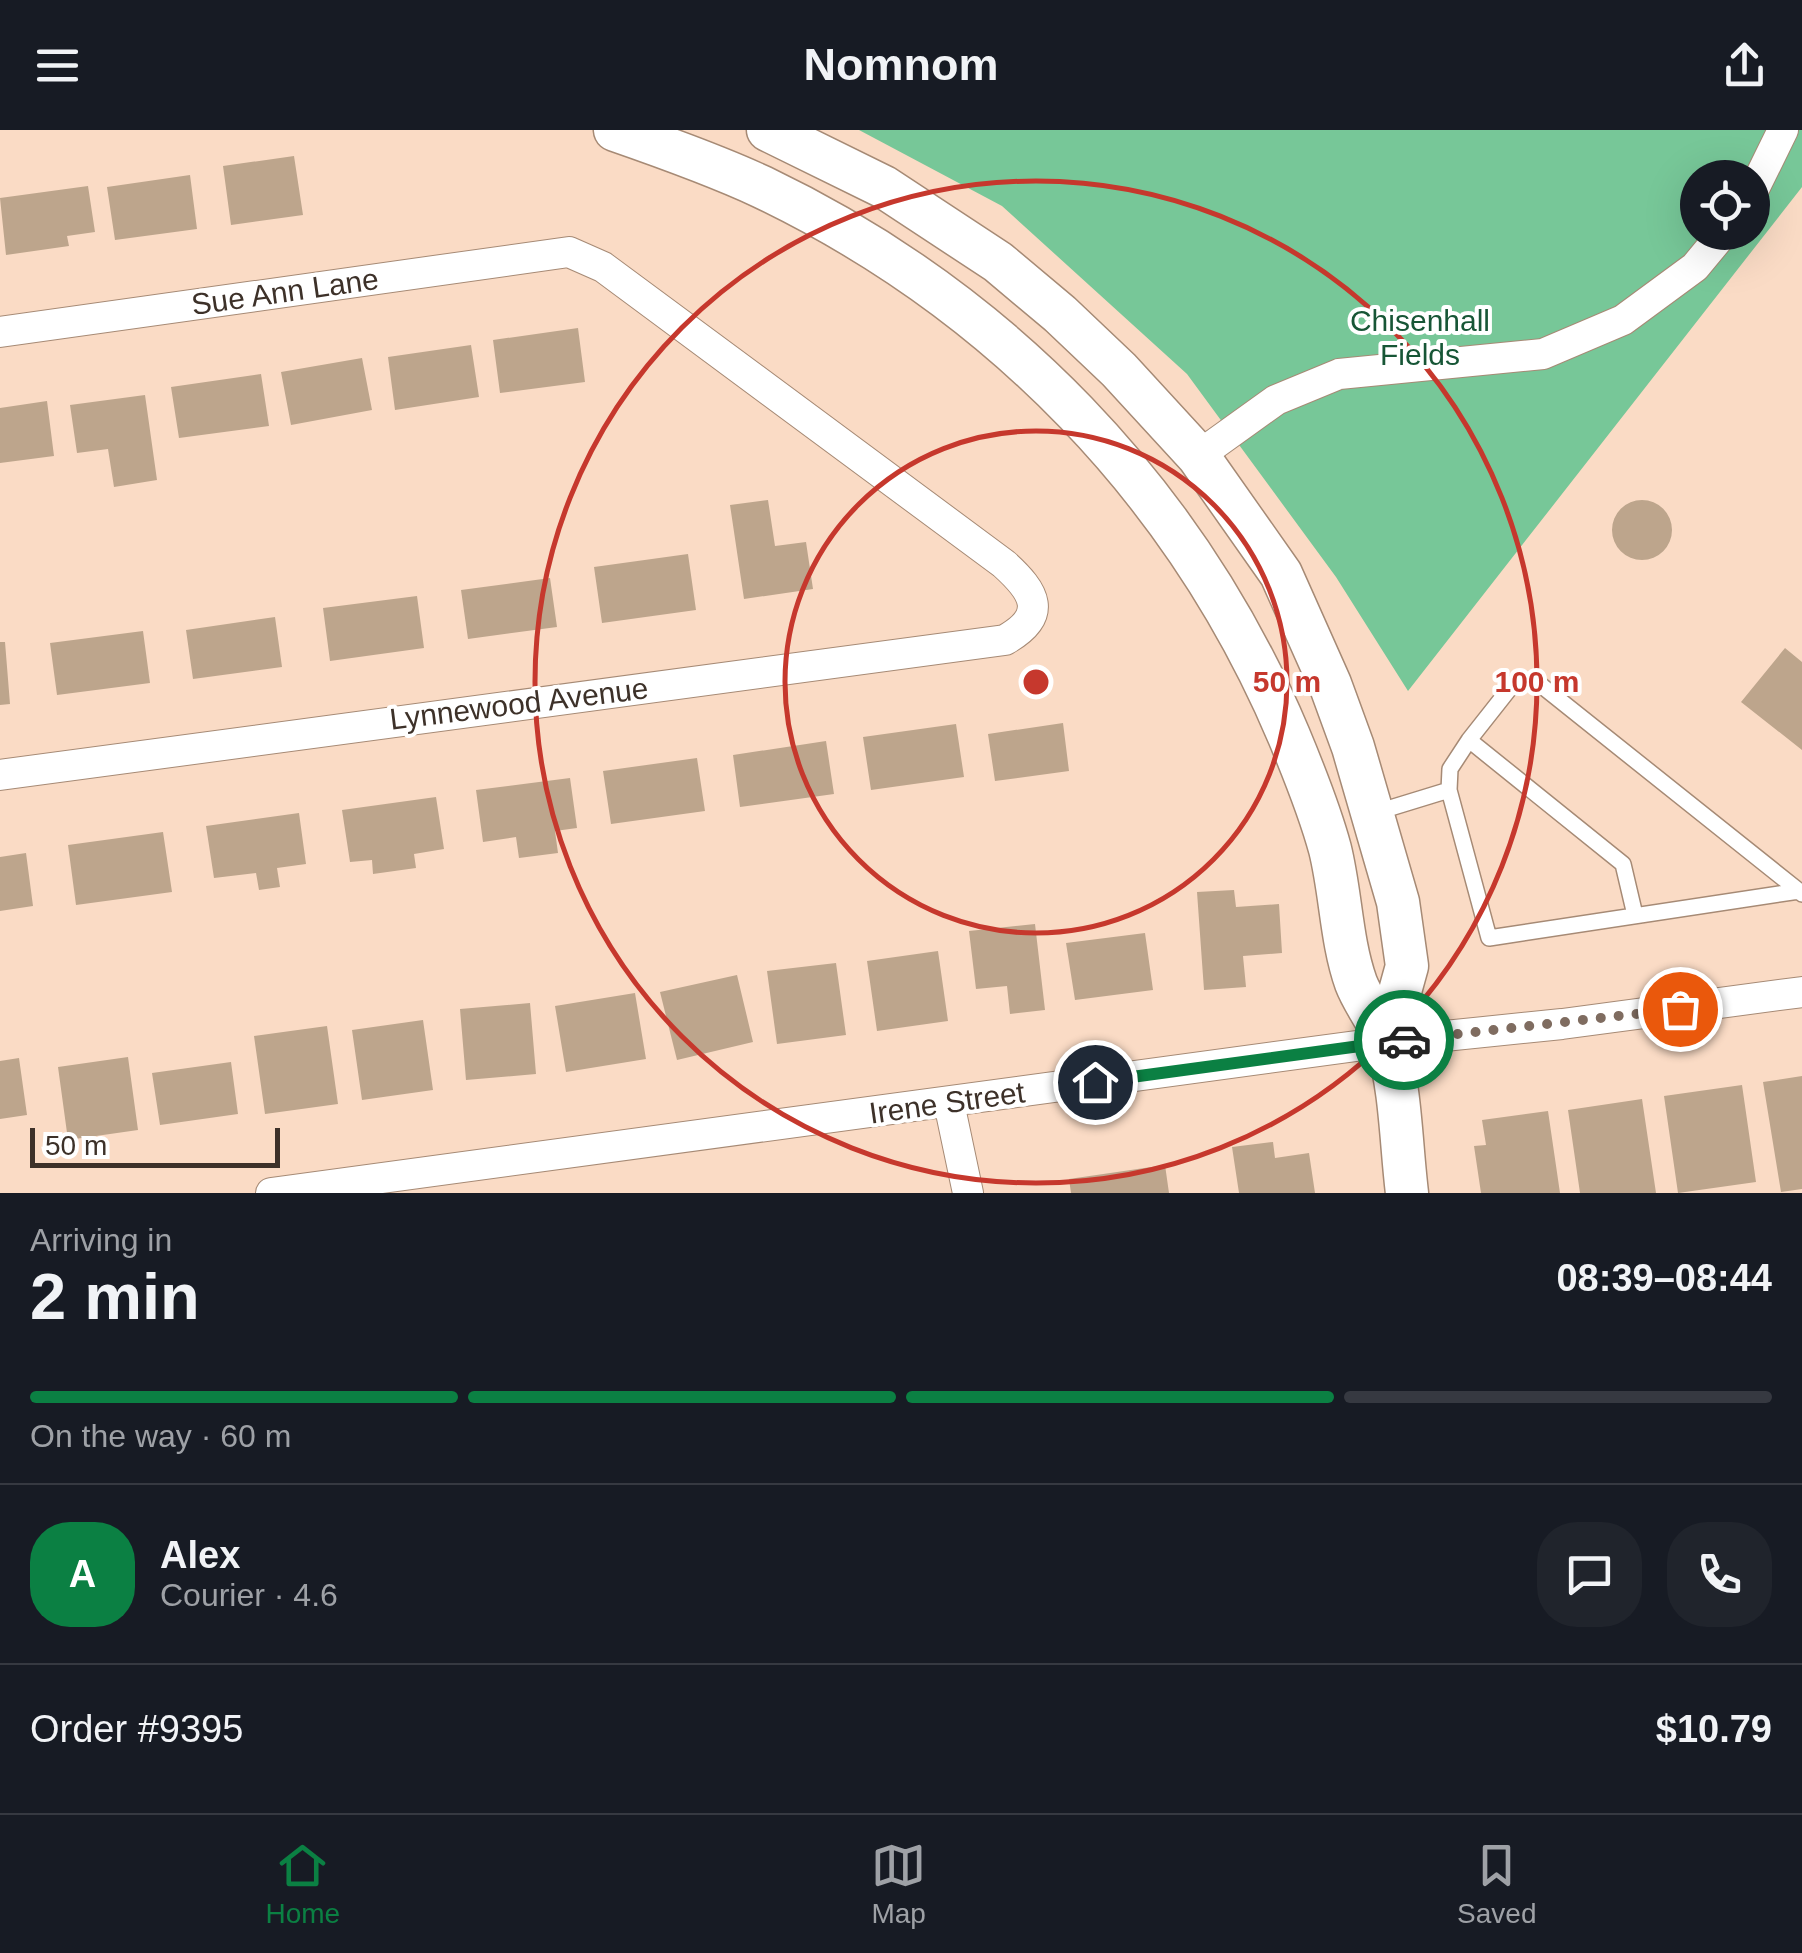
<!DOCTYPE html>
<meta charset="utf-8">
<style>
:root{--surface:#171b24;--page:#20242c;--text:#f1f3f6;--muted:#9ea1a6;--line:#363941;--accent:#0b8043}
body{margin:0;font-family:Helvetica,sans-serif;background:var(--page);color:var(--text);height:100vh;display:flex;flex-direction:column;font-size:38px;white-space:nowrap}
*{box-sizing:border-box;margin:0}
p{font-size:32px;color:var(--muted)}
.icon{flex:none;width:55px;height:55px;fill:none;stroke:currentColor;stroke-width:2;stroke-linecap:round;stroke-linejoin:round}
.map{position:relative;height:1063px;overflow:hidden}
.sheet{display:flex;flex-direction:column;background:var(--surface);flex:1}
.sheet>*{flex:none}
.controls{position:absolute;left:1680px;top:30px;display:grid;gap:20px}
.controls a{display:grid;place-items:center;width:90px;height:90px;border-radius:50%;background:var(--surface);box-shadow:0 10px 40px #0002;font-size:50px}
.scale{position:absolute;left:30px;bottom:25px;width:250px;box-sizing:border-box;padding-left:10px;border:5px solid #3d3129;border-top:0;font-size:28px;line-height:35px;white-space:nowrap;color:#3d3129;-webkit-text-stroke:8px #fff;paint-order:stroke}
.pin{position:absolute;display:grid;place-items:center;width:85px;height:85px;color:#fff;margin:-42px;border:5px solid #fff;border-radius:50%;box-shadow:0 2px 10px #0007}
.courier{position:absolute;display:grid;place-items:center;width:100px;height:100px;margin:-50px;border:8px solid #0b8043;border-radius:50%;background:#fff;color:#222;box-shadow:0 2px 12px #0007}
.head em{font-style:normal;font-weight:600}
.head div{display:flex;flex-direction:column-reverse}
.head{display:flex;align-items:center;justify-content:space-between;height:170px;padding:0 30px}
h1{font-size:65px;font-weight:600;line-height:75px}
.bar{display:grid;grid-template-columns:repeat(4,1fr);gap:15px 10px;align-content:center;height:120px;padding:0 30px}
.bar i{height:12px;border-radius:8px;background:var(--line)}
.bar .current{background:var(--accent)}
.bar p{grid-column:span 4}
.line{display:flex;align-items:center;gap:25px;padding:0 30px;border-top:2px solid var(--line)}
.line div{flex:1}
.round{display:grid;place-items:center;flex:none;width:105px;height:105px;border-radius:40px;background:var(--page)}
header{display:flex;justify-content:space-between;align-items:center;height:130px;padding:0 30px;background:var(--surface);font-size:45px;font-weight:600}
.tab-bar{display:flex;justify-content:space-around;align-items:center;height:140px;border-top:2px solid var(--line);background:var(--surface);font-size:28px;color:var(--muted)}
.tab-bar a{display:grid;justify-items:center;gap:5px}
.tab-bar .current{color:var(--accent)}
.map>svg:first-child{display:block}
.green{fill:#77c798;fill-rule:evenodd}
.building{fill:#bda58c}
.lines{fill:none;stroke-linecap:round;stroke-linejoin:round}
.lane-casing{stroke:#a68a75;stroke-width:18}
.street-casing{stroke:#a68a75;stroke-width:32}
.secondary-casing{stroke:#a68a75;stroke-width:45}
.lane{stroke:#fff;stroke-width:15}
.street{stroke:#fff;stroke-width:30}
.secondary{stroke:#fff;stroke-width:42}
.done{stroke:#7f6c60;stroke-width:10;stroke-dasharray:0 18}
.route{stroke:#0b8043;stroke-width:12}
.ring{fill:none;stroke:#c6382d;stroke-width:5}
.labels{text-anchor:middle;stroke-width:8;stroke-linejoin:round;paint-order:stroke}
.street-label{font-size:30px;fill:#3d3129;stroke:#fff}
.park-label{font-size:30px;fill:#175636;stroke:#fff}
.centre{fill:#c6382d;stroke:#fff;stroke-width:5}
.ring-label{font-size:30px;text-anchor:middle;font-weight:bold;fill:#c6382d;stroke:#fff;stroke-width:8;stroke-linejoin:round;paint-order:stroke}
</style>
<header><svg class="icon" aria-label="menu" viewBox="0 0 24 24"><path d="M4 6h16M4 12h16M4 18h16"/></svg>Nomnom<svg class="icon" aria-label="share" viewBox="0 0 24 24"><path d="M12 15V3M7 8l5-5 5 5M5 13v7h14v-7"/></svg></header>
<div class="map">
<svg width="1802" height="1063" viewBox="0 0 1802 1063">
<rect width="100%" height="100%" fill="#fadbc5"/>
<!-- green -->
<path class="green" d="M 859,0 L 1802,0 L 1802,57 L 1408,561 L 1336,447 L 1187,244 L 1002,76 ZM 1698,48 L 1752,48 L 1752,102 L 1698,102 Z"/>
<!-- building -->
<path class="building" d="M 294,26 L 303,85 L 231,95 L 223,36 Z
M 190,45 L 197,99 L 115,110 L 107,57 Z
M 88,56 L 95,102 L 67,106 L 69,116 L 6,125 L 0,68 Z
M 578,198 L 585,252 L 500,263 L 493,210 Z
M 471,215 L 479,267 L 395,280 L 388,227 Z
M 362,228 L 372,280 L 291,295 L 281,242 Z
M 261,244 L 269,296 L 179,308 L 171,257 Z
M 145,265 L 157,350 L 114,357 L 108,319 L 77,323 L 70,275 Z
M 47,271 L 54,326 L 0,333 L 0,278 Z
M1612 400a30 30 0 1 1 60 0a30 30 0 1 1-60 0Z
M 768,370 L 775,416 L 806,412 L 813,459 L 744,469 L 730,375 Z
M 688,424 L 696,480 L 602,493 L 594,437 Z
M 550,448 L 557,497 L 468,509 L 461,460 Z
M 417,466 L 424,518 L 330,531 L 323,478 Z
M 275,487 L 282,537 L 193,549 L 186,500 Z
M 143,501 L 150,553 L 57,565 L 50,513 Z
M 0,512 L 5,512 L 10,574 L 0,575 Z
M 1785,518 L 1802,532 L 1802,620 L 1741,572 Z
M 1063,593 L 1069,641 L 995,651 L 988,604 Z
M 956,594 L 964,647 L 871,660 L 863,607 Z
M 826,611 L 834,664 L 740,677 L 733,625 Z
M 697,628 L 705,681 L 611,694 L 603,641 Z
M 570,648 L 577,698 L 555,701 L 558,723 L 519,728 L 516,707 L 483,712 L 476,660 Z
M 436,667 L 444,719 L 414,724 L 416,738 L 373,744 L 372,730 L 350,732 L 342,680 Z
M 299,683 L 306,734 L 277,738 L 280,757 L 259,760 L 256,743 L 214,748 L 206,696 Z
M 163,702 L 172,762 L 76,775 L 68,715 Z
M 26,723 L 33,776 L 0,781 L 0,727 Z
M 1234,760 L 1236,777 L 1279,774 L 1282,823 L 1243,826 L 1246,857 L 1204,860 L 1197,762 Z
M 1035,794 L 1045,880 L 1010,884 L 1007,856 L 976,859 L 969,801 Z
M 1145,803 L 1153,860 L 1075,870 L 1066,813 Z
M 938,821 L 948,891 L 877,901 L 867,831 Z
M 836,833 L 846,905 L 777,914 L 767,841 Z
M 737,845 L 753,912 L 677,930 L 660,862 Z
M 635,863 L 646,929 L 566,942 L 555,876 Z
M 530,873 L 536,944 L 466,950 L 460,879 Z
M 423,890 L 433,960 L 362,970 L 352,900 Z
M 327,896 L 338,974 L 265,984 L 254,906 Z
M 128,927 L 138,1000 L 68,1010 L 58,937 Z
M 19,928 L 27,985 L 0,989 L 0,931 Z
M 231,932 L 238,984 L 160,995 L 152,943 Z
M 1802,946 L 1802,1059 L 1781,1062 L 1763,952 Z
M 1742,955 L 1756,1052 L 1678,1063 L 1664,966 Z
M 1642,969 L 1656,1063 L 1580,1063 L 1568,980 Z
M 1548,981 L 1560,1063 L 1481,1063 L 1474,1016 L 1486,1015 L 1482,990 Z
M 1273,1012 L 1275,1028 L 1309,1023 L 1315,1063 L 1239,1063 L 1232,1017 Z
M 1165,1035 L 1169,1063 L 1071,1063 L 1069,1049 Z"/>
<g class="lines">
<defs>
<path id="lane" d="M 1449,660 L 1450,639 L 1469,610
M 1374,683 L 1449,660 L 1489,808 L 1799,761 L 1802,764
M 1635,785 L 1623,734 L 1469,610 L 1514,553 L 1537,552 L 1799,761"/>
<path id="street" d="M 1752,63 L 1783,0
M 0,202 L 569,122 L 603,137 L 1004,434 C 1035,462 1049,485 1005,510 L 0,645
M 1198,326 L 1276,270 L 1339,244 L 1543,224 L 1623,190 L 1695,137 L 1724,102
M 949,973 L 968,1063
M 271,1063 L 1386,912 L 1562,894 L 1802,862"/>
<path id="secondary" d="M 615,0 C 664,17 715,35 762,57 C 1000,171 1186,362 1289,606 C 1304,642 1320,682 1330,719 C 1341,763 1341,811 1356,853 C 1364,874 1380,892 1387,913 C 1401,961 1401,1014 1407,1063
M 768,0 L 884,57 L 998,132 L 1060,184 L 1119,240 L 1198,326 L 1281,444 L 1330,554 L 1353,617 L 1398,772 L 1407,836 L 1386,912"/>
</defs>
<!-- lane casing -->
<use href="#lane" class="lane-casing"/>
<!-- street casing -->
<use href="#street" class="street-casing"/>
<!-- secondary casing -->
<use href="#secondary" class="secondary-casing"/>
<!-- lane -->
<use href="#lane" class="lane"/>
<!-- street -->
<use href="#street" class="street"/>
<!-- secondary -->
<use href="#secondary" class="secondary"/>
</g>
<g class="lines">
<!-- done -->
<path class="done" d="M 1404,910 L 1680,879"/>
<!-- route -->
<path class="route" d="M 1095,952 L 1404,910"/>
</g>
<!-- distance rings -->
<g class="ring">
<circle cx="1036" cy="552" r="251"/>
<circle cx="1036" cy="552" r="501"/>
</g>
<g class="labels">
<!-- street labels -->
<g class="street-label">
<text transform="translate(285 162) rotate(-8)" y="10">Sue Ann Lane</text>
<text transform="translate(519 574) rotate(-7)" y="10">Lynnewood Avenue</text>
<text transform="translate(947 973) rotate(-8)" y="10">Irene Street</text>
</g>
<!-- park labels -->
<g class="park-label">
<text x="1420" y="201">Chisenhall<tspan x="1420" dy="34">Fields</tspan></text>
</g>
</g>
<circle cx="1036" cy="552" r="15" class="centre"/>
<g class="ring-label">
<text x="1287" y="562">50 m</text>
<text x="1537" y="562">100 m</text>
</g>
</svg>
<div class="controls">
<a><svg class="icon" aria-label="locate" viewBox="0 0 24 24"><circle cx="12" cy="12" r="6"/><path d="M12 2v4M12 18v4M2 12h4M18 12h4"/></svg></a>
</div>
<div class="scale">50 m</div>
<div class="pin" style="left:1680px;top:879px;background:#ea580c"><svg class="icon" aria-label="bag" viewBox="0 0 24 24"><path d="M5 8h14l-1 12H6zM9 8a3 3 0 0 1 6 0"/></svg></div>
<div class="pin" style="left:1095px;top:952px;background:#1f2937"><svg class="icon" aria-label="home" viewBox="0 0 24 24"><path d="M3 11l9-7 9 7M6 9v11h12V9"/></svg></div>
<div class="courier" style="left:1404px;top:910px"><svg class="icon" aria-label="car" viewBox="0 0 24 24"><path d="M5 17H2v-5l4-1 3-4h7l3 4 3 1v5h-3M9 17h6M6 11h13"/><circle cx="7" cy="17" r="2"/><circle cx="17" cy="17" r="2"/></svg></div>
</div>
<section class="sheet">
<div class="head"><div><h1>2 min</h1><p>Arriving in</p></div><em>08:39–08:44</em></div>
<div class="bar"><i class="current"></i><i class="current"></i><i class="current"></i><i></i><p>On the way · 60 m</p></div>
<div class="line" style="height:180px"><b class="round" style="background:var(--accent);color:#fff">A</b><div><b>Alex</b><p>Courier · 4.6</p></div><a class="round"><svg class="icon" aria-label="chat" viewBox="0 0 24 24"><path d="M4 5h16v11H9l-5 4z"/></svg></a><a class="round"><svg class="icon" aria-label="phone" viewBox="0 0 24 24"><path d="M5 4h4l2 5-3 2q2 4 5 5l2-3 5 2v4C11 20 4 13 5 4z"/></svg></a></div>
<div class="line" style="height:130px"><div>Order #9395</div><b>$10.79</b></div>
</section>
<nav class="tab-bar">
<a class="current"><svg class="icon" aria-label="home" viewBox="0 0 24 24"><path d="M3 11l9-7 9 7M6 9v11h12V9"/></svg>Home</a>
<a><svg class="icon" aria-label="map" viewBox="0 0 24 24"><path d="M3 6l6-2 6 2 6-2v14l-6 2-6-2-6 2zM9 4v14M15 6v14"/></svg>Map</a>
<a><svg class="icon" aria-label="saved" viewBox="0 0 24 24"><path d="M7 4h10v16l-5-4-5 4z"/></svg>Saved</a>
</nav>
